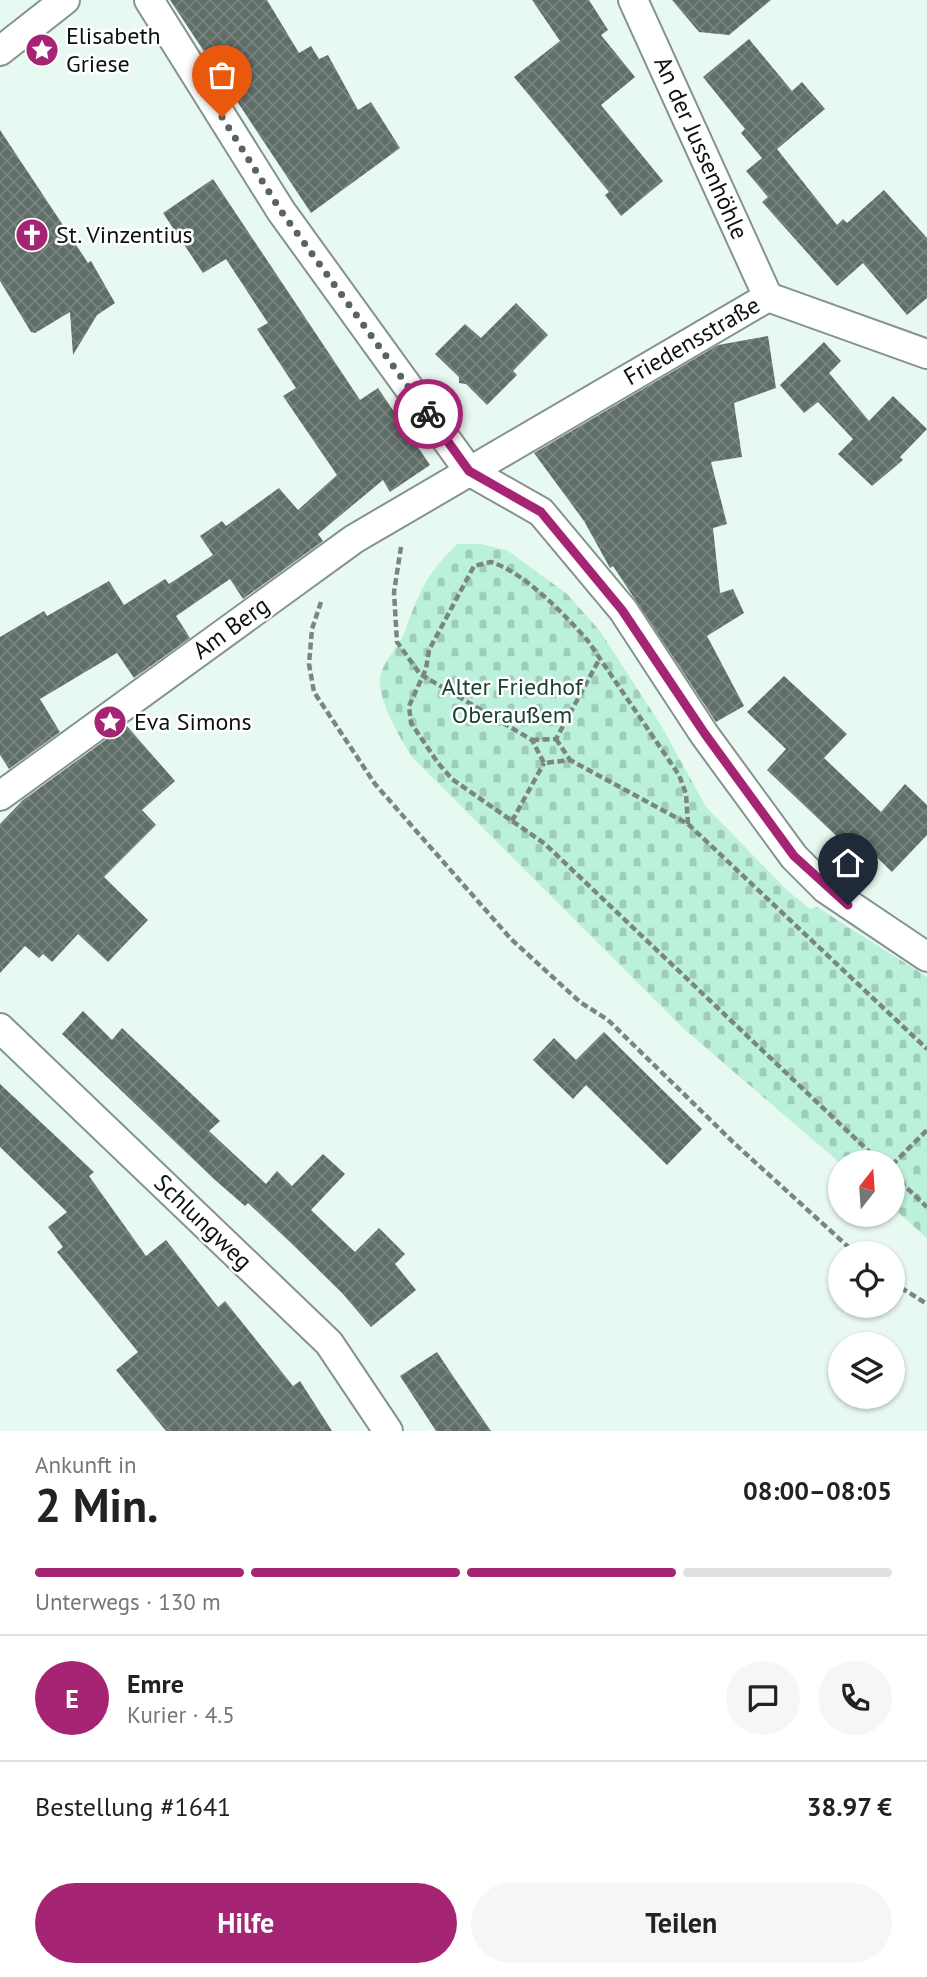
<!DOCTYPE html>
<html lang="de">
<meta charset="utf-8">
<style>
:root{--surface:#fff;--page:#f6f6f6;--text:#222;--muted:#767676;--line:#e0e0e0;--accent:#a52574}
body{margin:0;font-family:"PT Sans",sans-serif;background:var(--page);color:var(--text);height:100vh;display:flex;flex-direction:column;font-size:26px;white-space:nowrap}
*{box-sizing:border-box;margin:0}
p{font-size:23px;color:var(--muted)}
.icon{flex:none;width:38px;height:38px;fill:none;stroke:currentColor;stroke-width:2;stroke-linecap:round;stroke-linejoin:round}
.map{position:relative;height:1431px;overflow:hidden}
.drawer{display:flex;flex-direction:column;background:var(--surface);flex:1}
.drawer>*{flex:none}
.needle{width:46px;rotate:17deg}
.buttons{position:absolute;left:828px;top:1150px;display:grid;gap:14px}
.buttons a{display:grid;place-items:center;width:77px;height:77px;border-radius:50%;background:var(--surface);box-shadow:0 2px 5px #0004;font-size:35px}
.pin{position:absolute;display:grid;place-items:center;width:60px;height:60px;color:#fff;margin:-72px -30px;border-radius:50% 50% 50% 0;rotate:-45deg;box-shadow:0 0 7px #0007}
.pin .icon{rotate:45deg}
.courier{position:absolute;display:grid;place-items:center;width:70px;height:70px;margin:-35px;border:5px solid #a52574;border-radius:50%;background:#fff;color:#222;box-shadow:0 2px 9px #0007}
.headline em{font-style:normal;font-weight:700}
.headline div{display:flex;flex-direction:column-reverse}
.headline{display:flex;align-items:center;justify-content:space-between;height:119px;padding:0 35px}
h1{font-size:46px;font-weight:700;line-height:52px}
.bar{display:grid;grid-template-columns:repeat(4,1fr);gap:10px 7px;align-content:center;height:84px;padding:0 35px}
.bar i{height:9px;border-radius:5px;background:var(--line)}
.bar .on{background:var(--accent)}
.bar p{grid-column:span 4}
.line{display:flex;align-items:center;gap:18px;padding:0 35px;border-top:2px solid var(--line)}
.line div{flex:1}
.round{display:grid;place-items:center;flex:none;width:74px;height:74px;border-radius:37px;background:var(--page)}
.button{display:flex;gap:14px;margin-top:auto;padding:14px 35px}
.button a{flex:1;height:80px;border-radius:42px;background:var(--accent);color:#fff;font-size:28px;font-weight:700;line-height:80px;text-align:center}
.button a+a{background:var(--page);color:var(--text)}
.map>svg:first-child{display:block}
.cemetery{fill:url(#cemetery-stones)}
.building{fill:url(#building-cross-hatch)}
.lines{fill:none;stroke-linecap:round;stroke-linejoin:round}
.street-casing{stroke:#84938d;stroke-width:32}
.path{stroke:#7a8681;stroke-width:4.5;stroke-dasharray:7 3.5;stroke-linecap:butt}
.street{stroke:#fff;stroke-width:28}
.done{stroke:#59635f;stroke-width:7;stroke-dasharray:0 12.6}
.route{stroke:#a52574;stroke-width:9}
.labels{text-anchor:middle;stroke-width:5;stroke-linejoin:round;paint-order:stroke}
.poi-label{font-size:24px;fill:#0c1210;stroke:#fff;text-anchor:start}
.street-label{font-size:24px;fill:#0c1210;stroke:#fff}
.park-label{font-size:24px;fill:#1a4133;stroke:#fff}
</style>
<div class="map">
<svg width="927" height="1431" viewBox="0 0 927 1431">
<defs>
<pattern id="cemetery-stones" width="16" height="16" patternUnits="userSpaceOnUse" patternTransform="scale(1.75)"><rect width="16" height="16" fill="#bbf0da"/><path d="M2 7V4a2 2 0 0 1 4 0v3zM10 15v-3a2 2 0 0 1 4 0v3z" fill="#a0cdba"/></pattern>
<pattern id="building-cross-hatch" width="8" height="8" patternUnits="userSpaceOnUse" patternTransform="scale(1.75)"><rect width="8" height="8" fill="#606e68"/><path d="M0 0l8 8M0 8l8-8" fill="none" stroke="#7a8480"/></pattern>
</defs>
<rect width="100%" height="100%" fill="#e8f9f1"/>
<!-- cemetery -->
<path class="cemetery" d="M 457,544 L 480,544 L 507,550 L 567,594 L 600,631 L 662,727 L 706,807 L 788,891 L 810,909 L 817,907 L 927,977 L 927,1238 L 893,1208 L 892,1162 L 840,1163 L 684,1029 L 413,758 C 401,740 374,695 381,673 C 386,658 400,645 405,631 C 420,590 426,575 457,544 Z"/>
<!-- building -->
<path class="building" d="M 170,0 L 267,0 L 299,53 L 311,46 L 319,59 L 328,55 L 358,110 L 371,102 L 400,148 L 311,213 Z
M 532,0 L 589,0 L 608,30 L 601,35 L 635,77 L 601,105 L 663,181 L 621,216 L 605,195 L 609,192 L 514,77 L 560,41 Z
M 672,0 L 771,0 L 729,35 L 699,32 Z
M 749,39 L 792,91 L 802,82 L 825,109 L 777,149 L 837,225 L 843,219 L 847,223 L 884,190 L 927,238 L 927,298 L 907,315 L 863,263 L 837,286 L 762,202 L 768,197 L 746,171 L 762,158 L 741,133 L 745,129 L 703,77 Z
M 0,130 L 88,263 L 91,261 L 115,303 L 97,315 L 73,355 L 70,312 L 35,333 L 31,332 L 0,281 Z
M 213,179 L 360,400 L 378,388 L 430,465 L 390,492 L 383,480 L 318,534 L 323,541 L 243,599 L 230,579 L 176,616 L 190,638 L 134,678 L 117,653 L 40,699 L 60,732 L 9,769 L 0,755 L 0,637 L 44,611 L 47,616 L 109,581 L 124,605 L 165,579 L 169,584 L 213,555 L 200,536 L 222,521 L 226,526 L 279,488 L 298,510 L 337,475 L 283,396 L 296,388 L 257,329 L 268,323 L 226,259 L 203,273 L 163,213 Z
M 516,303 L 548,335 L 513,371 L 517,375 L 487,405 L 466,384 L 459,383 L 459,377 L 435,354 L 465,324 L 481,338 Z
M 768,336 L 776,388 L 734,403 L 742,457 L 711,462 L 727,524 L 713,528 L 720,593 L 733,589 L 744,613 L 707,636 L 744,706 L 716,722 L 613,566 L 610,568 L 584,521 L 534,453 L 718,345 Z
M 824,342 L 841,361 L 829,373 L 869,421 L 893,396 L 927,429 L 900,457 L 903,460 L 872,486 L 838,454 L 853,439 L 818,402 L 804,413 L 780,385 Z
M 784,676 L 847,734 L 824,758 L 881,812 L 905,784 L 927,805 L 927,835 L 892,872 L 858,839 L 848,847 L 767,770 L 786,749 L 747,712 Z
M 126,725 L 175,781 L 142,810 L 156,825 L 104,877 L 148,920 L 108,962 L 78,934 L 52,962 L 43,954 L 39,958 L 25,946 L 0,973 L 0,824 L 23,800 Z
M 83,1011 L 112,1040 L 122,1028 L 220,1121 L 209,1131 L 266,1184 L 277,1171 L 292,1186 L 323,1154 L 345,1174 L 311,1210 L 355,1252 L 379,1228 L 405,1254 L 395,1264 L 416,1290 L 371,1327 L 342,1293 L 291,1243 L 248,1203 L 245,1206 L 215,1180 L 62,1034 Z
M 604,1032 L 702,1129 L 667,1165 L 586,1085 L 573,1099 L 533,1060 L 554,1038 L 576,1060 Z
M 0,1084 L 94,1172 L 89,1176 L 146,1256 L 166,1240 L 218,1307 L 225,1301 L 293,1386 L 300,1381 L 332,1431 L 166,1431 L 116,1370 L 138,1352 L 57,1252 L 63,1247 L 48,1227 L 67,1212 L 0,1147 Z
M 437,1352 L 455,1379 L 491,1431 L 436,1431 L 400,1376 Z"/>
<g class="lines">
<defs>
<path id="street" d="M 149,0 L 281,211 L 469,471 L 541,512 L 623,610 L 704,734 L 794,857 L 826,889 L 927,957
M 633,0 L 768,297
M 0,51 L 65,0
M 768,297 L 927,354
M 0,796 L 354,539 L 768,297
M 0,1028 L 329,1343 L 388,1431"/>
</defs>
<!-- street casing -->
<use href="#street" class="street-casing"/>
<!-- path -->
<path class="path" d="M 401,547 L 394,592 L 397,642 L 420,674 L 532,740 L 544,763 L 570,760 L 688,824 L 927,1049
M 321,602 L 312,629 L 309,664 L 314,692 L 375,784 L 511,939 L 580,1002 L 608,1020 L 734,1143 L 855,1253
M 556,739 L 570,760
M 532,740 L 556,739 L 600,658
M 512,821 L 544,763
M 688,824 L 686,794 L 679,775 L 588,641 C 565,615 524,572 491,562 L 474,566 L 429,650 L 426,669 L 409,706 L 411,723 L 438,763 L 452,779 L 545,844 L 880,1162
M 892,1165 L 927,1130
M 892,1174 L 927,1207
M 892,1282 L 927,1304"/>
<!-- street -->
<use href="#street" class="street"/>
</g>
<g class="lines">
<!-- done -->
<path class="done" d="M 222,117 L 281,211 L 428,414"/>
<!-- route -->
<path class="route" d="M 428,414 L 469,471 L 541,512 L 622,610 L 705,734 L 794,856 L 848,905"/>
</g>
<!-- icons -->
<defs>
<symbol id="sight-disc" viewBox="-11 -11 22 22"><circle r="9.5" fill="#a52574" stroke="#fff"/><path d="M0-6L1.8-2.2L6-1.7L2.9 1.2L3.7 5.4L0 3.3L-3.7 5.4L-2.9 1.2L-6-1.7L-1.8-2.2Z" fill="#fff"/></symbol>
<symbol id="church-disc" viewBox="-11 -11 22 22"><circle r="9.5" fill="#a52574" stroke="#fff"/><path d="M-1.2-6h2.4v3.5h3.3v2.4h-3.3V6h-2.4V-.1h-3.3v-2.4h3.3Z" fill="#fff"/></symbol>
</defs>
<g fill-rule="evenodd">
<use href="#sight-disc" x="23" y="31" width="38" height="38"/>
<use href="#church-disc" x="13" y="216" width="38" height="38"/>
<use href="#sight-disc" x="91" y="703" width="38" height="38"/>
</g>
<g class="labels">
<!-- poi labels -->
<g class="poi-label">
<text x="66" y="44">Elisabeth<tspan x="66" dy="28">Griese</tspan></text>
<text x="56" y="243">St. Vinzentius</text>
<text x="134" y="730">Eva Simons</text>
</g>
<!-- street labels -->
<g class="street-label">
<text transform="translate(701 148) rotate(66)" y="8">An der Jussenhöhle</text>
<text transform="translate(692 341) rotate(-30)" y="8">Friedensstraße</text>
<text transform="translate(231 628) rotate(-36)" y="8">Am Berg</text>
<text transform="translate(203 1222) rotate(44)" y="8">Schlungweg</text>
</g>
<!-- park labels -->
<g class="park-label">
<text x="512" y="695">Alter Friedhof<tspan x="512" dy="28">Oberaußem</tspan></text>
</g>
</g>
</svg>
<div class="buttons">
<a><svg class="needle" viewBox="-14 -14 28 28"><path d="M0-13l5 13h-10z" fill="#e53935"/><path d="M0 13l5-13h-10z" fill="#767676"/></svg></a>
<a><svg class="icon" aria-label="locate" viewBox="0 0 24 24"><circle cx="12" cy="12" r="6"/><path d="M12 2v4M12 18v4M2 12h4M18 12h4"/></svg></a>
<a><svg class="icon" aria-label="layers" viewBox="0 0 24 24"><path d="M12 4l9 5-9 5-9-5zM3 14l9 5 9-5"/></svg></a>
</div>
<div class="pin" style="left:222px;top:117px;background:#ea580c"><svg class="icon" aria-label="bag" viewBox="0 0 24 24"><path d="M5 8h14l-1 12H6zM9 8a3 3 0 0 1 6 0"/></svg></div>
<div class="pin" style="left:848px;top:905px;background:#1f2937"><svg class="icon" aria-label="home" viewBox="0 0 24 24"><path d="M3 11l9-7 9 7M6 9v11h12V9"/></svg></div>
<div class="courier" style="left:428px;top:414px"><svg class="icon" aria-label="bike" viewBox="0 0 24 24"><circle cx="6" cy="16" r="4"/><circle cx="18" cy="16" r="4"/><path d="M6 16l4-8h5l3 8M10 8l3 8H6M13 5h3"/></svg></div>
</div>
<section class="drawer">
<div class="headline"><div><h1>2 Min.</h1><p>Ankunft in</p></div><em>08:00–08:05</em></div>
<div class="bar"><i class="on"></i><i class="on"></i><i class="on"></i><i></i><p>Unterwegs · 130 m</p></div>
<div class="line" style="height:126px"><b class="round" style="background:var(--accent);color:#fff">E</b><div><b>Emre</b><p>Kurier · 4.5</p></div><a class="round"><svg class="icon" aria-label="chat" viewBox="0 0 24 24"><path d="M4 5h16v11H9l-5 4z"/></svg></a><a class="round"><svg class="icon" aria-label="phone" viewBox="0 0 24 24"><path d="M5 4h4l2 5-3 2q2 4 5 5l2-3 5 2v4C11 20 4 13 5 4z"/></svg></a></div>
<div class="line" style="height:91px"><div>Bestellung #1641</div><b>38.97 €</b></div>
<div class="button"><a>Hilfe</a><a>Teilen</a></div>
</section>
